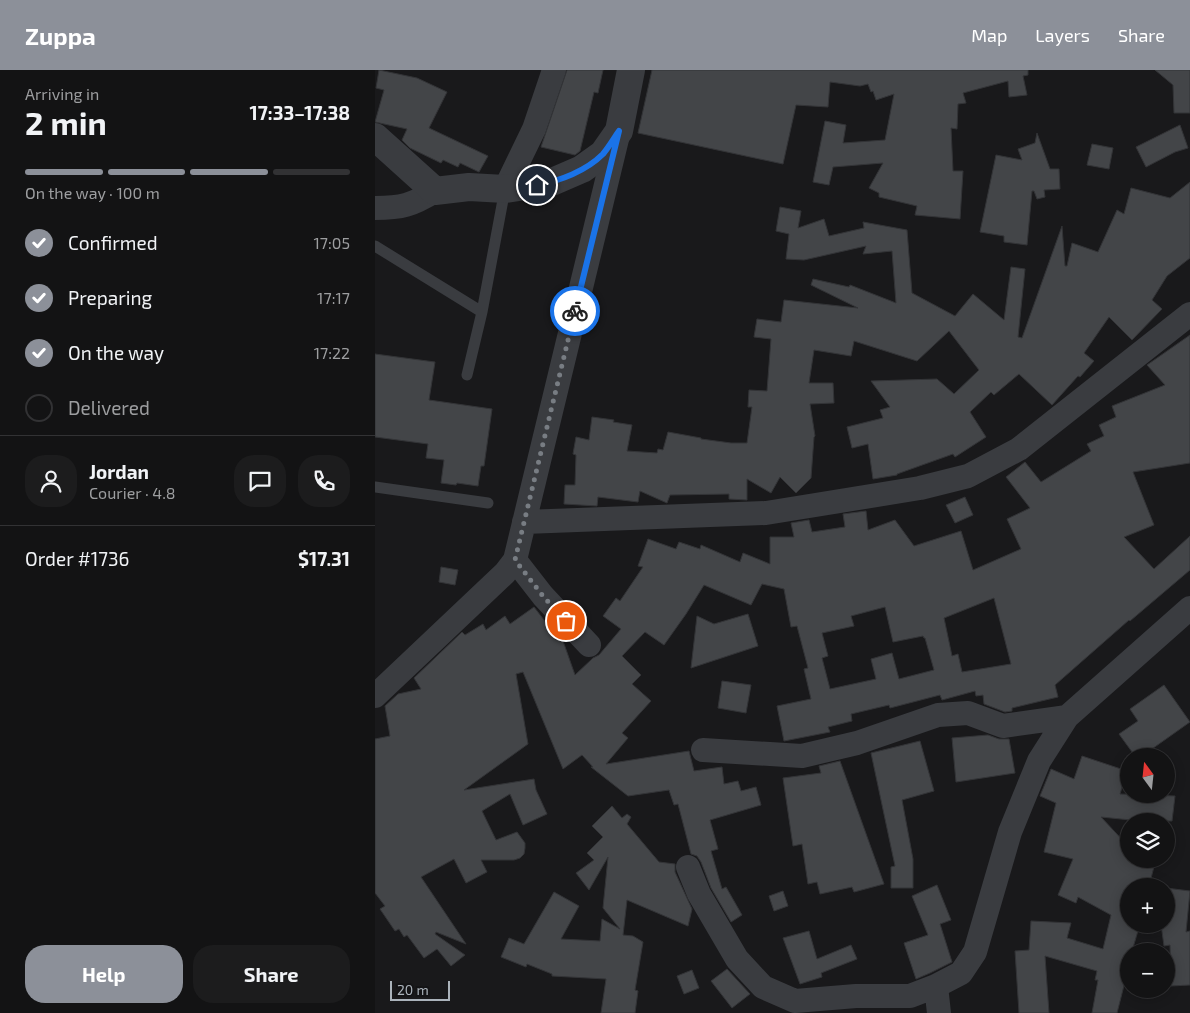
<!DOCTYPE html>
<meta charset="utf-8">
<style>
:root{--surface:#131314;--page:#1c1c1d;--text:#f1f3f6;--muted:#9d9ea0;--line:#323234;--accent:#8c9099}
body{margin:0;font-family:"Exo 2",sans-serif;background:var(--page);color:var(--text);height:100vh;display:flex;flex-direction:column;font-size:19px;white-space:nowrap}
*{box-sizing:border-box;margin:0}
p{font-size:16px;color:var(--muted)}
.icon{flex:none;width:28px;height:28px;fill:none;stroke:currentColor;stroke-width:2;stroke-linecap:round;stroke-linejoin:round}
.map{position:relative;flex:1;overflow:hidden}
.side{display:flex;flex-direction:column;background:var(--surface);width:375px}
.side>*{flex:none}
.needle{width:32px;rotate:345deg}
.fabs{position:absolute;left:745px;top:678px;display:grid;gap:10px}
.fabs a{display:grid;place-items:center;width:55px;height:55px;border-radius:50%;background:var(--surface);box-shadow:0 2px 12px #0003,0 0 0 1px var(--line);font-size:25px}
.scale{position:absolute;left:15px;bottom:12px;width:60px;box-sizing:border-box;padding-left:5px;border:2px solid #abb3bb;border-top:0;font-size:14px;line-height:18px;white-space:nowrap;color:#abb3bb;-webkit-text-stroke:4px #141416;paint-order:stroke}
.pin{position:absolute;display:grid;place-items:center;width:42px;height:42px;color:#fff;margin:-21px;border:2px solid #fff;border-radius:50%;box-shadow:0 1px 5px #0007}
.courier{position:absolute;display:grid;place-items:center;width:50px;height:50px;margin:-25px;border:4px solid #1a73e8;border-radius:50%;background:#fff;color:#222;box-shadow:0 1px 6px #0007}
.head em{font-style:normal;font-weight:700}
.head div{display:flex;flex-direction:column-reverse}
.head{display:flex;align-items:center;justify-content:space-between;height:85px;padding:0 25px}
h1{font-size:32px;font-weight:700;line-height:38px}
.bar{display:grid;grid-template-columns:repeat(4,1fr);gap:8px 5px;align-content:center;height:60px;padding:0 25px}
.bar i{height:6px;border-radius:4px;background:var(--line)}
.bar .selected{background:var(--accent)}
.bar p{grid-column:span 4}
.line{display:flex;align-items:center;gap:12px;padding:0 25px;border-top:1px solid var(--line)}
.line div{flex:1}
.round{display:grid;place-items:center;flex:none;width:52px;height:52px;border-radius:20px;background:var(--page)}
ol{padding:0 25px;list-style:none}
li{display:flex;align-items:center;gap:15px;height:55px}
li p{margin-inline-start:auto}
li .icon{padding:5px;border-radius:50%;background:var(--accent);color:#fff;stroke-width:4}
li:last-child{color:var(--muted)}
li i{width:28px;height:28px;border:2px solid var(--line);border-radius:50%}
.cta{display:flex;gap:10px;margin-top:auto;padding:10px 25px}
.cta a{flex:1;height:58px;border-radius:20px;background:var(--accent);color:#fff;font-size:20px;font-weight:700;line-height:58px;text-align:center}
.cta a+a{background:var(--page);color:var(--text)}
header{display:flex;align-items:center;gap:30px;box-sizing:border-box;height:70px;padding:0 25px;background:var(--accent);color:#fff}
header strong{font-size:24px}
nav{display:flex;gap:28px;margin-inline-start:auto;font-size:18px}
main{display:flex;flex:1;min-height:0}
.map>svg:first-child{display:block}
.building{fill:#434548;stroke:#333437;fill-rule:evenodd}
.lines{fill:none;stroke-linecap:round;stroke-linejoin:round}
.service{stroke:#3a3c40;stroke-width:11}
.minor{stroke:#3a3c40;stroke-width:24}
.tertiary{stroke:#3a3c40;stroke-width:28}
.done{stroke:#787d83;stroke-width:5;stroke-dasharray:0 9}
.route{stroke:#1a73e8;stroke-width:6}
</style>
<header>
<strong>Zuppa</strong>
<nav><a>Map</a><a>Layers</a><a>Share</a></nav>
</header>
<main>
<section class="side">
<div class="head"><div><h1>2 min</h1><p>Arriving in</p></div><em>17:33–17:38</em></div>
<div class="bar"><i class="selected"></i><i class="selected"></i><i class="selected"></i><i></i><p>On the way · 100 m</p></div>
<ol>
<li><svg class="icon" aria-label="check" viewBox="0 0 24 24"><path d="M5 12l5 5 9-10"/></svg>Confirmed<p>17:05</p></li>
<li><svg class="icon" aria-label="check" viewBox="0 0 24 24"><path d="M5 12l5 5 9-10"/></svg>Preparing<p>17:17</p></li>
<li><svg class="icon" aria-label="check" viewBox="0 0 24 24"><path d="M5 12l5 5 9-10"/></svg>On the way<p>17:22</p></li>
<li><i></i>Delivered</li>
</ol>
<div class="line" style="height:90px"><a class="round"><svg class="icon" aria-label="person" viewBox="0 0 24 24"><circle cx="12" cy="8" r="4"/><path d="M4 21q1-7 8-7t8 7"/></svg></a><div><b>Jordan</b><p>Courier · 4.8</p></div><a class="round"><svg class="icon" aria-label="chat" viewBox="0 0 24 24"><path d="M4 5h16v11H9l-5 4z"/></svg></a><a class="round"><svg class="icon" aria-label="phone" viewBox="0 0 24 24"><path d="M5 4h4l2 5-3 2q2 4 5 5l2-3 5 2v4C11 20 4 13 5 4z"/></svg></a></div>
<div class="line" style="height:65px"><div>Order #1736</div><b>$17.31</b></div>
<div class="cta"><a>Help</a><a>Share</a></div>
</section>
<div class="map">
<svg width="815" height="943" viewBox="0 0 815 943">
<rect width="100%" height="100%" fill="#19191b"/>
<!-- building -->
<path class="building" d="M 4,0 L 42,8 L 72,22 L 54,58 L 113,86 L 104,102 L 85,93 L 83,97 L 68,90 L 66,93 L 35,78 L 27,70 L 32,59 L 0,52 L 9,20 L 1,18 Z
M 192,0 L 228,0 L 223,23 L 219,22 L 205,81 L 200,85 L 166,77 Z
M 277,0 L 653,0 L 653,5 L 648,6 L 652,25 L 634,27 L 633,11 L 588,23 L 591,33 L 583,34 L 582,59 L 576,58 L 578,101 L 588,101 L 585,149 L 540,145 L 542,136 L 504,127 L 504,123 L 494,118 L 508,93 L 458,97 L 454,115 L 438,112 L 450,51 L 471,55 L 468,73 L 510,70 L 519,24 L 501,30 L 498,21 L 496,22 L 493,14 L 485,16 L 455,12 L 453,37 L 421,35 L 408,94 L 263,63 Z
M 780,0 L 815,0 L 815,43 L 799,43 L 798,15 Z
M 805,55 L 813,78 L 800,82 L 771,97 L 761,77 Z
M 662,63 L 675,99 L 684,99 L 685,119 L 669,120 L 670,127 L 662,129 L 659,121 L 657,121 L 652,175 L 629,172 L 629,166 L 605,162 L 621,85 L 647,90 L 643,79 L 660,73 Z
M 717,74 L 738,78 L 734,99 L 712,95 Z
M 815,112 L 815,188 L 792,206 L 777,230 L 787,239 L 757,270 L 734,247 L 709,283 L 719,291 L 705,307 L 703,306 L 677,335 L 644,304 L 619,325 L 616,322 L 595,342 L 611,367 L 580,387 L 578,384 L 522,404 L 522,405 L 498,409 L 493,374 L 477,378 L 472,357 L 508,348 L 505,340 L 515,337 L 496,311 L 562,309 L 579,324 L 604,300 L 574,261 L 542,291 L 479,271 L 476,286 L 439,280 L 434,313 L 458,313 L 459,333 L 435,334 L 440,366 L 439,367 L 436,408 L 421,423 L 405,407 L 396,423 L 372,409 L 372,430 L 354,429 L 354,424 L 295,425 L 292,433 L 265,421 L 263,432 L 223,427 L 222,436 L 189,434 L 190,415 L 200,415 L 201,385 L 198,384 L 201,367 L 214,370 L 217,347 L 239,350 L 238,352 L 257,355 L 252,381 L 282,383 L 283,379 L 288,380 L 293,362 L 326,368 L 326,369 L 356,373 L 372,373 L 377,337 L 373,337 L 374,320 L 392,321 L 396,269 L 379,267 L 382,249 L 406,252 L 409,230 L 483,238 L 436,215 L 438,209 L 474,217 L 475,215 L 521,233 L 517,181 L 488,184 L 491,176 L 429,190 L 411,189 L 414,164 L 401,161 L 405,137 L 426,141 L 423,158 L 449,149 L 454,166 L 489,158 L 488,152 L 532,160 L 537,223 L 580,246 L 598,224 L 629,250 L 636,197 L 650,199 L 643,267 L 647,268 L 687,156 L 690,196 L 692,196 L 697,173 L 723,182 L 742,140 L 749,144 L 756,118 L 795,128 Z
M 815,265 L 815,393 L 758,402 L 779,455 L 749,467 L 779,499 L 815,466 L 815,500 L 755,551 L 754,550 L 680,615 L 683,627 L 637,638 L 637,641 L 630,642 L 609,634 L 608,625 L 601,626 L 600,621 L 567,630 L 565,625 L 515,638 L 514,635 L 476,644 L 477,651 L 453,657 L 455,662 L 409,671 L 402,636 L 436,629 L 429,599 L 433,598 L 422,556 L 416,557 L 409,519 L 387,514 L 376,535 L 329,515 L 311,544 L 289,575 L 270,562 L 247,586 L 266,605 L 257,614 L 276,631 L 247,663 L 253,668 L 231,694 L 314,681 L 319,701 L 347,697 L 349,714 L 363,711 L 366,721 L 381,717 L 386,735 L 335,750 L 343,779 L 336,781 L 347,819 L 351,817 L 367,845 L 356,852 L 336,818 L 326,792 L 322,786 L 316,784 L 303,734 L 299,735 L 294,720 L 253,726 L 216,697 L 218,697 L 207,685 L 188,699 L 148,602 L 141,604 L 153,674 L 89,720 L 159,709 L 161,720 L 172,744 L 148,755 L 135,724 L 107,741 L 121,770 L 142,762 L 150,773 L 150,778 L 149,784 L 145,788 L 139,790 L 106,790 L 112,802 L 91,813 L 79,789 L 46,807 L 91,874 L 61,862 L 60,864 L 90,885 L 76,896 L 62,879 L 49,888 L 32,865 L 29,867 L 24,859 L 20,861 L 5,839 L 10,836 L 0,823 L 0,669 L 15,666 L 10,636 L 23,624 L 46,619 L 39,608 L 87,562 L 90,565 L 108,554 L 111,560 L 130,546 L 135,554 L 159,537 L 186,572 L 188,571 L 200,605 L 218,588 L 224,585 L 246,559 L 228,546 L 241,528 L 245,531 L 268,497 L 263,496 L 273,469 L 301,479 L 304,472 L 325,479 L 326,475 L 365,492 L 368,483 L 395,494 L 395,467 L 419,467 L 416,453 L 434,450 L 437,462 L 470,457 L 468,444 L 491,441 L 493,460 L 520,450 L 539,476 L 586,461 L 598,500 L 646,479 L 632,449 L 655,438 L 631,407 L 650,392 L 666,412 L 716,381 L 712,374 L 729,366 L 724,355 L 741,347 L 737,336 L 790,315 L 772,295 ZM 619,528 L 636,594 L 587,602 L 583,584 L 577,586 L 569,548 ZM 510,537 L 518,572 L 548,566 L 549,568 L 550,568 L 559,600 L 524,609 L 517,583 L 496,589 L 501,609 L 455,619 L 447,588 L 453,586 L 447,563 L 479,556 L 476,546 Z
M 0,284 L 60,292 L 54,330 L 117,339 L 109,396 L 106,396 L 103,416 L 82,413 L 81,415 L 66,413 L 69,390 L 51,388 L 53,374 L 0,367 Z
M 590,427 L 598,445 L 580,453 L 571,435 Z
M 66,497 L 83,500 L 80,515 L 64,512 Z
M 373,544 L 383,576 L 316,598 L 322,546 L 339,554 Z
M 347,611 L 376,615 L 371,643 L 343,638 Z
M 789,615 L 815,652 L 767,686 L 760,686 L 744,664 L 763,651 L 755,639 Z
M 613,665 L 624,669 L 634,669 L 640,703 L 581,712 L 577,668 Z
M 545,671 L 559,721 L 527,730 L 538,789 L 538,818 L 516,818 L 516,797 L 520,796 L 496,683 Z
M 707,686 L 752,701 L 745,724 L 800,726 L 797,751 L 766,751 L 726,747 L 754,777 L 754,789 L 781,789 L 774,816 L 754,816 L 754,854 L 765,854 L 757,881 L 754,881 L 754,896 L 742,943 L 717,943 L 723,910 L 720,910 L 722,901 L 670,886 L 674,943 L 644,943 L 640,881 L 654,880 L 656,851 L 696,853 L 692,868 L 728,879 L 736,845 L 703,827 L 701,833 L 683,825 L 698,789 L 669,782 L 681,733 L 665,726 L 676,699 L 699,709 Z
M 465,691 L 509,814 L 479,822 L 477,817 L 445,824 L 442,812 L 433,814 L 427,774 L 418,776 L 408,708 L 446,703 L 444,696 Z
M 237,736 L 247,748 L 252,744 L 256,747 L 252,754 L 284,792 L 300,794 L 300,802 L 317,839 L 313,856 L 252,830 L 248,865 L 258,866 L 268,872 L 260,920 L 263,921 L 260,943 L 226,943 L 231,909 L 177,906 L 177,904 L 152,894 L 151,897 L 126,887 L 134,868 L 149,874 L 179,822 L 204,836 L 186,869 L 225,871 L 227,849 L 245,859 L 228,838 L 233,787 L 214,820 L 201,803 L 219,790 L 212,783 L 228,767 L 217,756 Z
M 562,815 L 576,850 L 565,854 L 577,892 L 555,903 L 541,909 L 529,873 L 553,865 L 537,826 Z
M 791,818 L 815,821 L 811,862 L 815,861 L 815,915 L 796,916 L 795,875 L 789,876 L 786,854 L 791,854 Z
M 408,821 L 413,836 L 399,841 L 394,826 Z
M 434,861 L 442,889 L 476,875 L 482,889 L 446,903 L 447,907 L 425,914 L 408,868 Z
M 352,899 L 375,924 L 357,938 L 336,911 Z
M 317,900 L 324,918 L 309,924 L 302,906 Z"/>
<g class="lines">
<!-- service -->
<path class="service" d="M 0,176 L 107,242
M 92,305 L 107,242 L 130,119
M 0,417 L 113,433"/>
<!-- minor -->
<path class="minor" d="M 130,119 L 159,59 L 179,0
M 0,138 C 27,138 37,135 60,121
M 149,452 L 391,443 L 545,418 L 593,406 L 644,379 L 815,244
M 140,490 L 168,526 L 214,575
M 0,626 L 130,503 L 140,490 L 243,65
M 328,680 L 427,686 L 482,673 L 563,645 L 593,643 L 628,656 L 692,647
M 313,797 L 324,824 L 362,889 L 388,917 L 420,931 L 481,926 L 535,926 L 561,916 L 586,903 L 600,882 L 635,762 L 664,691 L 692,647 L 815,538
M 561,916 L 564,943"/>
<!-- tertiary -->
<path class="tertiary" d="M 0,67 L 60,121 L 94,117 L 130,119 L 177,112 L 207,99 L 228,84 L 244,61 L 256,0"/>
</g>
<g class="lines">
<!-- done -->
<path class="done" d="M 191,551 L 168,526 L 140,490 L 200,241"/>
<!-- route -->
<path class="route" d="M 162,115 C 185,111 211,101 228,84 C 234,77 239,68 244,61 L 200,241"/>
</g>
</svg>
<div class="fabs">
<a><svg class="needle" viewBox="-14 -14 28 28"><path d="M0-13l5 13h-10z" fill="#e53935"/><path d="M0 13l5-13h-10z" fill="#9d9ea0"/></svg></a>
<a><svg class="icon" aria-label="layers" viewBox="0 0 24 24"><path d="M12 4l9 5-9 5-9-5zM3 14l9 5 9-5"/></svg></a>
<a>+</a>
<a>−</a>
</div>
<div class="scale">20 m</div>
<div class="pin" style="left:191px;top:551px;background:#ea580c"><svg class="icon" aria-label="bag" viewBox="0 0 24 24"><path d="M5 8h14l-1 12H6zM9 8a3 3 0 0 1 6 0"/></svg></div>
<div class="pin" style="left:162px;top:115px;background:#1f2937"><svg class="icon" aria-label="home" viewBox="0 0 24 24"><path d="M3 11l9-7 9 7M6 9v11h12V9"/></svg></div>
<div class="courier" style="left:200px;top:241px"><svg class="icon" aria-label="bike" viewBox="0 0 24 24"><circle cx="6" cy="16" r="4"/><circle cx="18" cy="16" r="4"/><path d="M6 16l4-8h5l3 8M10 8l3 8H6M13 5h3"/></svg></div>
</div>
</main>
